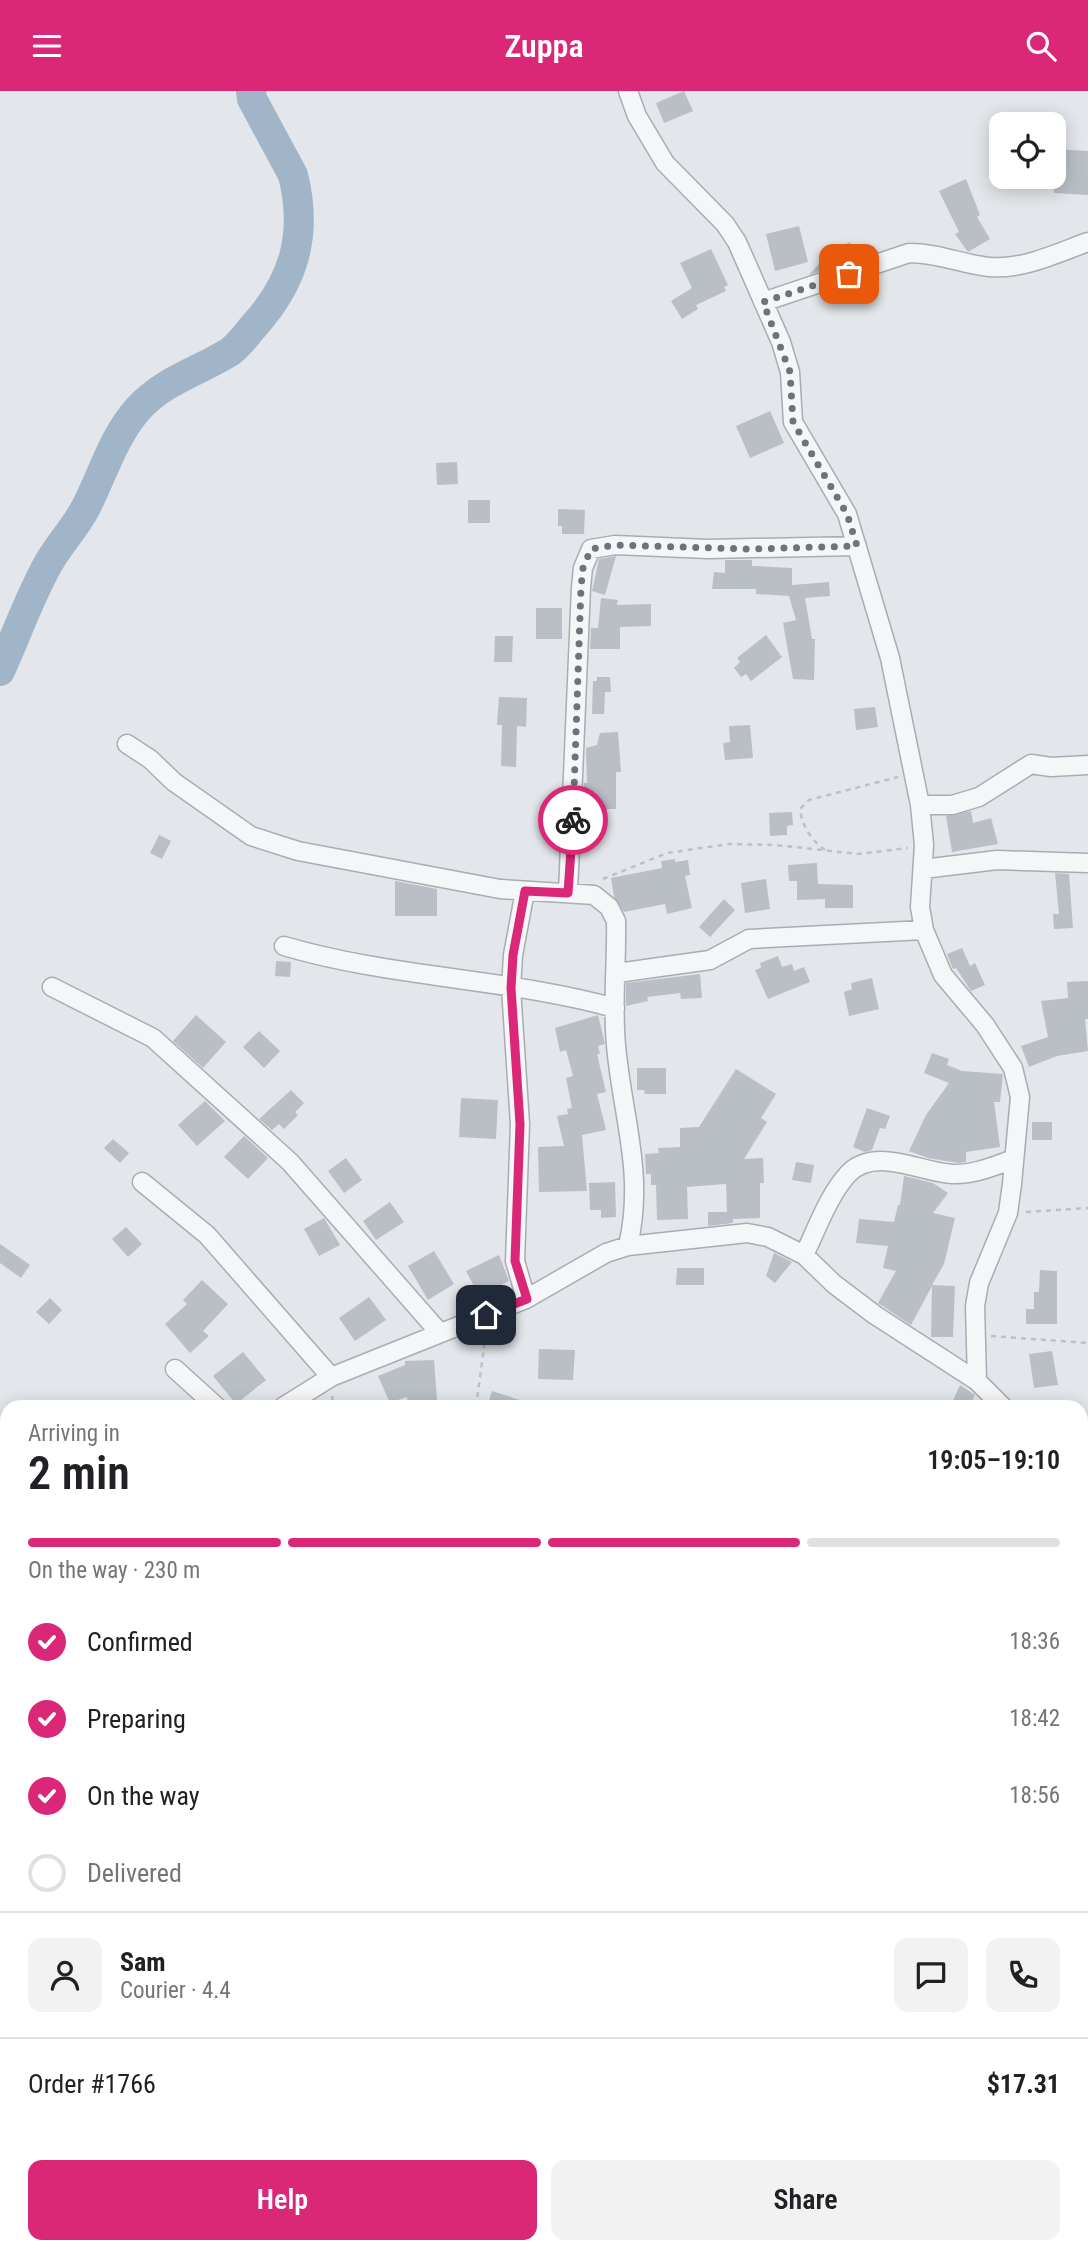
<!DOCTYPE html>
<meta charset="utf-8">
<style>
:root{--surface:#fff;--page:#f2f2f2;--text:#202124;--muted:#757577;--line:#e0e0e0;--accent:#db2777}
body{margin:0;font-family:"Roboto Condensed",sans-serif;background:var(--page);color:var(--text);height:100vh;display:flex;flex-direction:column;font-size:26px;white-space:nowrap}
*{box-sizing:border-box;margin:0}
p{font-size:23px;color:var(--muted)}
.icon{flex:none;width:38px;height:38px;fill:none;stroke:currentColor;stroke-width:2;stroke-linecap:round;stroke-linejoin:round}
.map{position:relative;flex:1;overflow:hidden}
.side{position:absolute;left:0px;top:1309px;width:1088px;height:854px;display:flex;flex-direction:column;background:var(--surface);border-radius:21px 21px 0 0;box-shadow:0 4px 18px #0003}
.side>*{flex:none}
.tools{position:absolute;left:989px;top:21px;display:grid;gap:14px}
.tools a{display:grid;place-items:center;width:77px;height:77px;border-radius:14px;background:var(--surface);box-shadow:0 4px 18px #0003;font-size:35px}
.pin{position:absolute;display:grid;place-items:center;width:60px;height:60px;color:#fff;margin:-30px;border-radius:14px;box-shadow:0 4px 10px #0006}
.courier{position:absolute;display:grid;place-items:center;width:70px;height:70px;margin:-35px;border:5px solid #db2777;border-radius:50%;background:#fff;color:#222;box-shadow:0 2px 9px #0007}
.head em{font-style:normal;font-weight:600}
.head div{display:flex;flex-direction:column-reverse}
.head{display:flex;align-items:center;justify-content:space-between;height:119px;padding:0 28px}
h1{font-size:46px;font-weight:600;line-height:52px}
.bar{display:grid;grid-template-columns:repeat(4,1fr);gap:10px 7px;align-content:center;height:84px;padding:0 28px}
.bar i{height:9px;border-radius:5px;background:var(--line)}
.bar .on{background:var(--accent)}
.bar p{grid-column:span 4}
.line{display:flex;align-items:center;gap:18px;padding:0 28px;border-top:2px solid var(--line)}
.line div{flex:1}
.round{display:grid;place-items:center;flex:none;width:74px;height:74px;border-radius:14px;background:var(--page)}
ol{padding:0 28px;list-style:none}
li{display:flex;align-items:center;gap:21px;height:77px}
li p{margin-inline-start:auto}
li .icon{padding:7px;border-radius:50%;background:var(--accent);color:#fff;stroke-width:4}
li:last-child{color:var(--muted)}
li i{width:38px;height:38px;border:4px solid var(--line);border-radius:50%}
.primary-button{display:flex;gap:14px;margin-top:auto;padding:14px 28px}
.primary-button a{flex:1;height:80px;border-radius:14px;background:var(--accent);color:#fff;font-size:28px;font-weight:600;line-height:80px;text-align:center}
.primary-button a+a{background:var(--page);color:var(--text)}
header{display:flex;justify-content:space-between;align-items:center;height:91px;padding:0 28px;background:var(--accent);color:#fff;font-size:32px;font-weight:600}
.map>svg:first-child{display:block}
.lines{fill:none;stroke-linecap:round;stroke-linejoin:round}
.river{stroke:#a0b5c7;stroke-width:30}
.building{fill:#babfc6}
.minor-casing{stroke:#a8adb4;stroke-width:21}
.path{stroke:#bdc0c5;stroke-width:2.5;stroke-dasharray:5 5;stroke-linecap:butt}
.minor{stroke:#f5f6f8;stroke-width:18}
.done{stroke:#6c737c;stroke-width:7;stroke-dasharray:0 12.6}
.route{stroke:#db2777;stroke-width:9}
</style>
<header><svg class="icon" aria-label="menu" viewBox="0 0 24 24"><path d="M4 6h16M4 12h16M4 18h16"/></svg>Zuppa<svg class="icon" aria-label="search" viewBox="0 0 24 24"><circle cx="10" cy="10" r="6"/><path d="M15 15l6 6"/></svg></header>
<div class="map">
<svg width="1088" height="2163" viewBox="0 0 1088 2163">
<rect width="100%" height="100%" fill="#e3e6ea"/>
<g class="lines">
<!-- river -->
<path class="river" d="M 0,580 C 16,545 29,507 48,473 C 59,453 76,436 86,416 C 103,383 113,346 138,318 C 163,290 197,281 228,262 C 238,256 246,244 253,236 C 294,191 308,144 293,84 L 252,8 L 251,0"/>
</g>
<!-- building -->
<path class="building" d="M 684,0 L 693,20 L 664,32 L 656,12 Z
M 1054,58 L 1088,60 L 1088,104 L 1054,102 L 1054,98 L 1025,94 L 1025,86 L 1054,86 Z
M 966,88 L 980,124 L 977,126 L 990,148 L 968,161 L 955,143 L 959,141 L 939,100 Z
M 799,135 L 808,171 L 775,180 L 766,143 Z
M 849,151 L 857,162 L 845,171 L 809,184 L 825,166 L 827,169 Z
M 711,158 L 728,194 L 724,196 L 726,200 L 696,214 L 698,218 L 682,228 L 671,210 L 692,197 L 680,172 Z
M 770,320 L 784,352 L 750,367 L 736,335 Z
M 457,371 L 458,393 L 437,394 L 436,372 Z
M 468,409 L 490,409 L 490,432 L 468,432 Z
M 558,418 L 585,419 L 584,443 L 562,443 L 562,435 L 558,435 Z
M 616,465 L 605,504 L 592,500 L 599,468 Z
M 725,469 L 752,469 L 752,475 L 792,477 L 792,494 L 829,491 L 830,505 L 805,507 L 812,548 L 815,548 L 814,589 L 793,588 L 783,532 L 796,529 L 789,505 L 756,503 L 756,498 L 712,498 L 714,481 L 725,482 Z
M 601,507 L 618,509 L 617,514 L 651,513 L 651,535 L 620,536 L 620,558 L 590,558 L 591,537 L 598,537 Z
M 536,517 L 562,517 L 562,548 L 536,548 Z
M 766,544 L 782,566 L 751,590 L 746,583 L 741,586 L 734,577 L 740,571 L 737,567 Z
M 495,545 L 513,545 L 512,571 L 494,571 Z
M 597,586 L 610,586 L 611,601 L 605,601 L 604,623 L 592,623 L 593,590 L 597,590 Z
M 499,606 L 527,607 L 526,636 L 517,635 L 516,676 L 501,675 L 502,634 L 497,634 Z
M 875,616 L 878,636 L 856,639 L 854,618 Z
M 750,634 L 753,667 L 725,669 L 723,652 L 730,651 L 729,635 Z
M 618,641 L 621,681 L 616,681 L 616,718 L 607,718 L 607,728 L 583,729 L 584,692 L 587,692 L 586,657 L 597,654 L 600,642 Z
M 971,720 L 973,732 L 991,727 L 998,753 L 952,761 L 946,725 Z
M 792,721 L 793,734 L 787,735 L 787,744 L 770,745 L 769,722 Z
M 159,744 L 171,750 L 162,768 L 150,762 Z
M 675,768 L 675,771 L 688,769 L 690,784 L 685,785 L 692,817 L 667,823 L 665,813 L 624,821 L 614,806 L 611,787 L 662,777 L 661,770 Z
M 817,772 L 818,793 L 853,794 L 853,817 L 825,817 L 825,808 L 797,809 L 797,790 L 789,790 L 788,774 Z
M 1055,782 L 1069,783 L 1073,837 L 1054,838 L 1053,823 L 1059,823 Z
M 766,788 L 770,818 L 745,822 L 741,792 Z
M 395,790 L 437,798 L 437,825 L 395,825 Z
M 724,808 L 735,819 L 710,846 L 699,836 Z
M 962,857 L 970,875 L 975,872 L 985,894 L 971,900 L 956,877 L 953,878 L 947,863 Z
M 778,865 L 782,876 L 792,873 L 794,880 L 804,876 L 810,891 L 768,908 L 755,879 L 761,877 L 760,872 Z
M 276,870 L 291,871 L 290,886 L 275,885 Z
M 700,883 L 702,907 L 681,908 L 680,902 L 647,906 L 648,910 L 626,915 L 626,892 Z
M 872,887 L 879,918 L 849,925 L 844,901 L 852,898 L 851,892 Z
M 1088,890 L 1088,928 L 1085,928 L 1088,960 L 1057,965 L 1029,976 L 1021,955 L 1048,946 L 1041,910 L 1068,907 L 1067,891 Z
M 196,924 L 226,951 L 203,977 L 173,950 Z
M 598,924 L 605,953 L 598,955 L 600,963 L 597,963 L 606,1001 L 597,1003 L 606,1039 L 582,1044 L 587,1100 L 539,1101 L 538,1056 L 564,1055 L 557,1025 L 568,1023 L 567,1018 L 572,1017 L 566,987 L 573,985 L 566,959 L 560,961 L 555,937 Z
M 259,940 L 280,960 L 264,977 L 243,956 Z
M 932,962 L 949,968 L 947,974 L 962,980 L 1003,983 L 1000,1011 L 994,1011 L 1000,1056 L 966,1061 L 966,1071 L 959,1072 L 928,1067 L 909,1060 L 926,1024 L 949,992 L 924,982 Z
M 637,977 L 666,977 L 666,1003 L 645,1003 L 644,999 L 637,999 Z
M 736,978 L 776,1003 L 761,1027 L 767,1031 L 744,1068 L 763,1067 L 764,1092 L 760,1092 L 760,1127 L 733,1128 L 733,1132 L 708,1135 L 708,1121 L 727,1121 L 726,1093 L 687,1096 L 688,1128 L 657,1129 L 656,1094 L 651,1094 L 651,1083 L 646,1083 L 645,1063 L 659,1062 L 658,1057 L 680,1056 L 680,1037 L 699,1036 Z
M 291,999 L 304,1012 L 295,1021 L 298,1024 L 284,1038 L 279,1033 L 272,1039 L 259,1028 Z
M 461,1007 L 498,1009 L 496,1048 L 459,1046 Z
M 205,1010 L 225,1030 L 197,1055 L 178,1034 Z
M 867,1017 L 890,1025 L 885,1038 L 880,1037 L 872,1059 L 865,1061 L 853,1056 Z
M 1032,1031 L 1052,1031 L 1052,1049 L 1032,1049 Z
M 244,1045 L 268,1067 L 248,1088 L 224,1066 Z
M 113,1048 L 129,1062 L 120,1072 L 104,1057 Z
M 346,1067 L 362,1089 L 344,1102 L 328,1080 Z
M 796,1071 L 814,1074 L 811,1092 L 792,1089 Z
M 904,1085 L 933,1092 L 948,1102 L 933,1122 L 955,1127 L 944,1173 L 932,1194 L 955,1195 L 953,1246 L 931,1246 L 932,1195 L 911,1234 L 878,1212 L 896,1180 L 883,1177 L 888,1155 L 856,1152 L 859,1128 L 894,1131 L 898,1114 L 900,1114 Z
M 615,1091 L 616,1126 L 601,1127 L 601,1119 L 590,1119 L 589,1092 Z
M 390,1111 L 404,1131 L 376,1149 L 363,1130 Z
M 324,1127 L 340,1154 L 319,1165 L 304,1138 Z
M 126,1136 L 142,1153 L 128,1166 L 112,1148 Z
M 0,1153 L 30,1174 L 21,1187 L 0,1172 Z
M 434,1160 L 454,1193 L 428,1209 L 408,1175 Z
M 774,1162 L 792,1171 L 775,1192 L 766,1185 Z
M 499,1164 L 509,1190 L 479,1205 L 466,1180 Z
M 677,1177 L 704,1177 L 704,1194 L 676,1194 Z
M 1040,1179 L 1057,1180 L 1057,1233 L 1026,1233 L 1026,1218 L 1034,1218 L 1034,1201 L 1039,1201 Z
M 202,1189 L 228,1213 L 203,1240 L 209,1245 L 190,1262 L 165,1233 L 187,1213 L 183,1209 Z
M 369,1206 L 386,1229 L 355,1250 L 339,1227 Z
M 50,1207 L 62,1219 L 49,1233 L 36,1221 Z
M 539,1258 L 575,1259 L 573,1289 L 538,1288 Z
M 1052,1260 L 1058,1294 L 1034,1297 L 1029,1263 Z
M 243,1261 L 266,1289 L 236,1313 L 213,1285 Z
M 434,1269 L 437,1309 L 425,1316 L 412,1316 L 406,1306 L 390,1312 L 378,1285 L 405,1274 L 405,1270 Z
M 960,1294 L 975,1304 L 969,1316 L 950,1316 Z
M 492,1300 L 532,1313 L 532,1316 L 487,1316 Z"/>
<g class="lines">
<defs>
<path id="minor" d="M 628,0 L 637,25 L 665,72 L 725,133 L 737,151 L 781,251 L 790,281 L 793,331 L 847,423 L 890,567 L 920,714 L 924,754 L 920,816 L 924,839 L 943,884 L 985,934 L 1013,977 L 1020,1006 L 1012,1093 L 1008,1122 L 979,1192 L 975,1215 L 977,1290
M 763,211 L 909,162 C 939,162 961,173 989,176 C 1023,179 1057,162 1088,151
M 127,653 L 150,668 L 174,691 L 251,745 L 298,760 L 500,798 L 594,804 L 609,816 L 616,830 C 617,871 612,913 616,954 C 622,1025 645,1082 628,1155
M 920,714 L 952,714 L 979,706 L 1031,673 L 1051,676 L 1088,674
M 923,778 L 997,769 L 1088,772
M 525,800 L 513,864 L 511,897 L 520,1033 L 515,1170 L 526,1208
M 568,802 L 581,496 L 583,477 L 591,458 L 615,454 L 708,458 L 857,455
M 284,855 C 392,887 507,887 615,917
M 617,882 L 710,869 L 749,848 L 924,839
M 52,896 L 153,947 L 290,1071 L 439,1241
M 142,1091 L 207,1144 L 331,1286
M 804,1164 C 817,1138 828,1105 848,1083 C 875,1055 919,1081 952,1083 C 974,1084 994,1075 1014,1068
M 175,1278 L 217,1316
M 283,1316 L 331,1286 L 526,1208 L 606,1162 L 628,1155 L 747,1142 L 768,1146 L 804,1164 L 834,1193 L 875,1224 L 977,1290 L 1003,1316
M 1082,1391 L 1088,1395
M 0,1493 L 7,1495
M 0,1656 L 7,1668
M 1082,1735 L 1088,1723
M 321,2156 L 323,2163
M 607,2156 L 611,2163
M 703,2163 L 704,2156"/>
</defs>
<!-- minor casing -->
<use href="#minor" class="minor-casing"/>
<!-- path -->
<path class="path" d="M 825,759 C 811,749 802,735 800,718 L 809,709 L 898,686
M 603,788 L 667,762 L 729,753 L 776,754 L 858,763 L 908,757
M 1026,1121 L 1088,1117
M 991,1245 L 1088,1252
M 332,1305 L 333,1316
M 476,1316 L 486,1241
M 974,2163 L 975,2156"/>
<!-- minor -->
<use href="#minor" class="minor"/>
</g>
<g class="lines">
<!-- done -->
<path class="done" d="M 573,729 L 581,496 L 583,477 L 591,458 L 615,454 L 749,458 L 857,455 L 847,423 L 793,331 L 790,281 L 763,211 L 849,183"/>
<!-- route -->
<path class="route" d="M 486,1224 L 527,1208 L 515,1170 L 520,1033 L 511,897 L 513,864 L 525,800 L 568,802 L 573,729"/>
</g>
</svg>
<div class="tools">
<a><svg class="icon" aria-label="locate" viewBox="0 0 24 24"><circle cx="12" cy="12" r="6"/><path d="M12 2v4M12 18v4M2 12h4M18 12h4"/></svg></a>
</div>
<div class="pin" style="left:849px;top:183px;background:#ea580c"><svg class="icon" aria-label="bag" viewBox="0 0 24 24"><path d="M5 8h14l-1 12H6zM9 8a3 3 0 0 1 6 0"/></svg></div>
<div class="pin" style="left:486px;top:1224px;background:#1f2937"><svg class="icon" aria-label="home" viewBox="0 0 24 24"><path d="M3 11l9-7 9 7M6 9v11h12V9"/></svg></div>
<div class="courier" style="left:573px;top:729px"><svg class="icon" aria-label="bike" viewBox="0 0 24 24"><circle cx="6" cy="16" r="4"/><circle cx="18" cy="16" r="4"/><path d="M6 16l4-8h5l3 8M10 8l3 8H6M13 5h3"/></svg></div>
<section class="side">
<div class="head"><div><h1>2 min</h1><p>Arriving in</p></div><em>19:05–19:10</em></div>
<div class="bar"><i class="on"></i><i class="on"></i><i class="on"></i><i></i><p>On the way · 230 m</p></div>
<ol>
<li><svg class="icon" aria-label="check" viewBox="0 0 24 24"><path d="M5 12l5 5 9-10"/></svg>Confirmed<p>18:36</p></li>
<li><svg class="icon" aria-label="check" viewBox="0 0 24 24"><path d="M5 12l5 5 9-10"/></svg>Preparing<p>18:42</p></li>
<li><svg class="icon" aria-label="check" viewBox="0 0 24 24"><path d="M5 12l5 5 9-10"/></svg>On the way<p>18:56</p></li>
<li><i></i>Delivered</li>
</ol>
<div class="line" style="height:126px"><a class="round"><svg class="icon" aria-label="person" viewBox="0 0 24 24"><circle cx="12" cy="8" r="4"/><path d="M4 21q1-7 8-7t8 7"/></svg></a><div><b>Sam</b><p>Courier · 4.4</p></div><a class="round"><svg class="icon" aria-label="chat" viewBox="0 0 24 24"><path d="M4 5h16v11H9l-5 4z"/></svg></a><a class="round"><svg class="icon" aria-label="phone" viewBox="0 0 24 24"><path d="M5 4h4l2 5-3 2q2 4 5 5l2-3 5 2v4C11 20 4 13 5 4z"/></svg></a></div>
<div class="line" style="height:91px"><div>Order #1766</div><b>$17.31</b></div>
<div class="primary-button"><a>Help</a><a>Share</a></div>
</section>
</div>
